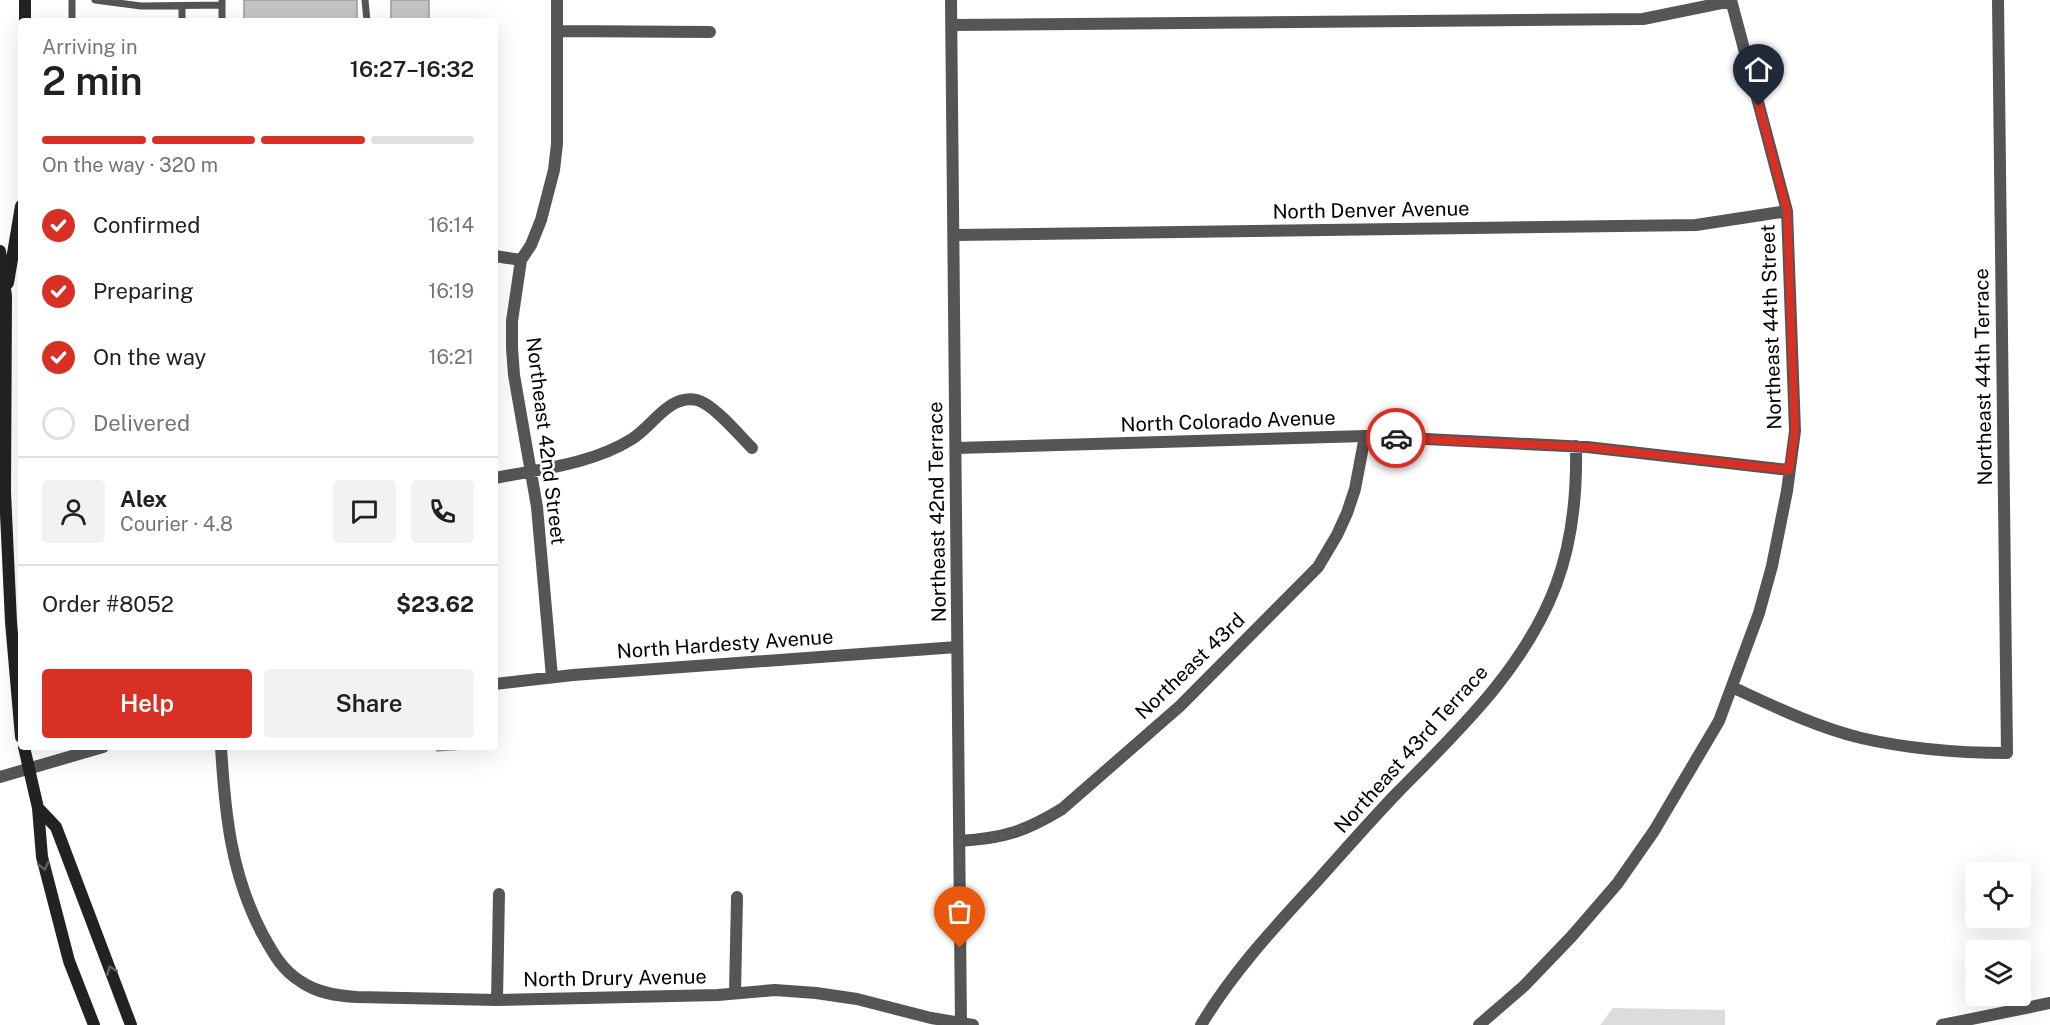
<!DOCTYPE html>
<meta charset="utf-8">
<style>
:root{--surface:#fff;--page:#f2f2f2;--text:#202124;--muted:#757577;--line:#e0e0e0;--accent:#d93025}
body{margin:0;font-family:"Public Sans",sans-serif;background:var(--page);color:var(--text);height:100vh;display:flex;flex-direction:column;font-size:22px;white-space:nowrap}
*{box-sizing:border-box;margin:0}
p{font-size:20px;color:var(--muted)}
.icon{flex:none;width:33px;height:33px;fill:none;stroke:currentColor;stroke-width:2;stroke-linecap:round;stroke-linejoin:round}
.map{position:relative;flex:1;overflow:hidden}
.details{position:absolute;left:18px;top:18px;width:480px;height:732px;display:flex;flex-direction:column;background:var(--surface);border-radius:6px;box-shadow:0 6px 24px #0002}
.details>*{flex:none}
.buttons{position:absolute;left:1965px;top:862px;display:grid;gap:12px}
.buttons a{display:grid;place-items:center;width:66px;height:66px;border-radius:6px;background:var(--surface);box-shadow:0 6px 24px #0002;font-size:30px}
.pin{position:absolute;display:grid;place-items:center;width:51px;height:51px;color:#fff;margin:-62px -26px;border-radius:50% 50% 50% 0;rotate:-45deg;box-shadow:0 0 6px #0007}
.pin .icon{rotate:45deg}
.courier{position:absolute;display:grid;place-items:center;width:60px;height:60px;margin:-30px;border:4px solid #d93025;border-radius:50%;background:#fff;color:#222;box-shadow:0 2px 8px #0007}
.head em{font-style:normal;font-weight:600}
.head div{display:flex;flex-direction:column-reverse}
.head{display:flex;align-items:center;justify-content:space-between;height:102px;padding:0 24px}
h1{font-size:39px;font-weight:600;line-height:45px}
.bar{display:grid;grid-template-columns:repeat(4,1fr);gap:9px 6px;align-content:center;height:72px;padding:0 24px}
.bar i{height:8px;border-radius:4px;background:var(--line)}
.bar .current{background:var(--accent)}
.bar p{grid-column:span 4}
.line{display:flex;align-items:center;gap:15px;padding:0 24px;border-top:2px solid var(--line)}
.line div{flex:1}
.round{display:grid;place-items:center;flex:none;width:63px;height:63px;border-radius:6px;background:var(--page)}
ol{padding:0 24px;list-style:none}
li{display:flex;align-items:center;gap:18px;height:66px}
li p{margin-inline-start:auto}
li .icon{padding:6px;border-radius:50%;background:var(--accent);color:#fff;stroke-width:4}
li:last-child{color:var(--muted)}
li i{width:33px;height:33px;border:3px solid var(--line);border-radius:50%}
.cta{display:flex;gap:12px;margin-top:auto;padding:12px 24px}
.cta a{flex:1;height:69px;border-radius:6px;background:var(--accent);color:#fff;font-size:24px;font-weight:600;line-height:69px;text-align:center}
.cta a+a{background:var(--page);color:var(--text)}
.map>svg:first-child{display:block}
.green{fill:#dcdcdc}
.building{fill:#c4c4c4;stroke:#999;stroke-width:1.5}
.lines{fill:none;stroke-linecap:round;stroke-linejoin:round}
.lane{stroke:#555;stroke-width:7}
.street{stroke:#555;stroke-width:12}
.secondary{stroke:#222;stroke-width:12}
.oneway{stroke:#646464}
.done{stroke:#595959;stroke-width:6;stroke-dasharray:0 10.8}
.route{stroke:#d93025;stroke-width:8}
.labels{text-anchor:middle;stroke-width:5;stroke-linejoin:round;paint-order:stroke}
.street-label{font-size:20px;fill:#000;stroke:#fff}
</style>
<div class="map">
<svg width="2050" height="1025" viewBox="0 0 2050 1025">
<rect width="100%" height="100%" fill="#fff"/>
<!-- green -->
<path class="green" d="M 1613,1008 L 1725,1010 L 1725,1025 L 1600,1025 Z"/>
<!-- building -->
<path class="building" d="M 244,0 L 357,0 L 357,21 L 244,21 Z
M 391,0 L 429,0 L 429,21 L 391,21 Z
M 436,747 L 475,747 L 475,748 L 437,751 Z"/>
<g class="lines">
<!-- lane -->
<path class="lane" d="M 72,0 L 72,21
M 95,0 L 141,6 L 222,5
M 222,0 L 222,21
M 365,0 L 367,21
M 182,21 L 182,6"/>
<!-- street -->
<path class="street" d="M 951,0 L 961,1025
M 952,25 L 1643,19 L 1731,1
M 557,31 L 710,32
M 954,235 L 1696,225 L 1787,211
M 495,256 L 521,260
M 956,448 L 1365,436 L 1587,447 L 1789,470
M 495,478 C 541,469 592,464 632,439 C 653,426 669,394 697,400 C 713,404 739,435 752,448
M 552,677 L 537,507 L 514,375 L 512,348 L 512,321 L 521,260 L 531,245 L 541,220 L 554,170 L 557,144 L 557,0
M 495,684 L 573,675 L 957,647
M 1732,687 C 1773,706 1816,727 1861,738 C 1909,749 1958,753 2007,753 L 1998,0
M 221,747 C 225,814 231,875 263,935 C 273,953 282,970 300,981 C 317,993 337,996 357,997 L 497,1000 L 718,995 L 775,990 L 816,993 L 857,999 L 931,1018 L 973,1025
M 0,777 L 103,747
M 959,841 C 1004,838 1024,832 1062,809 L 1180,706 L 1318,567 L 1337,535 L 1347,513 L 1355,489 L 1365,436
M 735,993 L 737,897
M 497,1000 L 499,894
M 1201,1025 C 1234,970 1274,928 1318,880 C 1344,851 1370,821 1397,793 C 1458,731 1525,668 1556,585 C 1573,540 1577,494 1576,446
M 1479,1025 L 1524,986 L 1572,936 L 1617,884 L 1654,831 L 1719,721 L 1759,613 L 1772,566 L 1787,491 L 1795,431 L 1787,211 L 1731,0
M 1942,1025 L 2050,1003"/>
<!-- secondary -->
<path class="secondary" d="M 25,21 L 25,0
M 0,251 L 6,296 L 5,492 L 11,622 L 21,737
M 8,283 L 21,206
M 24,747 L 38,808 L 42,857 L 69,961 L 94,1025
M 38,808 L 56,827 L 131,1025"/>
</g>
<!-- one-way arrows -->
<defs><path id="oneway-chevron" d="M-2-3.5L2.5 0L-2 3.5" fill="none" stroke-width="1.6" stroke-linecap="round" stroke-linejoin="round" transform="scale(1.5)"/></defs>
<g class="oneway">
<use href="#oneway-chevron" transform="translate(44 866) rotate(76)"/>
<use href="#oneway-chevron" transform="translate(111 970) rotate(-111)"/>
</g>
<g class="lines">
<!-- done -->
<path class="done" d="M 960,948 L 959,841 C 1004,838 1023,832 1062,809 L 1180,706 L 1318,567 L 1337,535 L 1347,513 L 1354,489 L 1365,436 L 1396,438"/>
<!-- route -->
<path class="route" d="M 1396,438 L 1587,447 L 1789,470 L 1795,431 L 1787,211 L 1759,106"/>
</g>
<g class="labels">
<!-- street labels -->
<g class="street-label">
<text transform="translate(1371 210) rotate(-1)" y="7">North Denver Avenue</text>
<text transform="translate(1771 327) rotate(-92)" y="7">Northeast 44th Street</text>
<text transform="translate(1983 377) rotate(-91)" y="7">Northeast 44th Terrace</text>
<text transform="translate(1228 421) rotate(-2)" y="7">North Colorado Avenue</text>
<text transform="translate(546 441) rotate(83)" y="7">Northeast 42nd Street</text>
<text transform="translate(937 512) rotate(-91)" y="7">Northeast 42nd Terrace</text>
<text transform="translate(725 644) rotate(-4)" y="7">North Hardesty Avenue</text>
<text transform="translate(1190 666) rotate(-44)" y="7">Northeast 43rd</text>
<text transform="translate(1411 749) rotate(-48)" y="7">Northeast 43rd Terrace</text>
<text transform="translate(615 978) rotate(-1)" y="7">North Drury Avenue</text>
</g>
</g>
</svg>
<div class="buttons">
<a><svg class="icon" aria-label="locate" viewBox="0 0 24 24"><circle cx="12" cy="12" r="6"/><path d="M12 2v4M12 18v4M2 12h4M18 12h4"/></svg></a>
<a><svg class="icon" aria-label="layers" viewBox="0 0 24 24"><path d="M12 4l9 5-9 5-9-5zM3 14l9 5 9-5"/></svg></a>
</div>
<div class="pin" style="left:960px;top:948px;background:#ea580c"><svg class="icon" aria-label="bag" viewBox="0 0 24 24"><path d="M5 8h14l-1 12H6zM9 8a3 3 0 0 1 6 0"/></svg></div>
<div class="pin" style="left:1759px;top:106px;background:#1f2937"><svg class="icon" aria-label="home" viewBox="0 0 24 24"><path d="M3 11l9-7 9 7M6 9v11h12V9"/></svg></div>
<div class="courier" style="left:1396px;top:438px"><svg class="icon" aria-label="car" viewBox="0 0 24 24"><path d="M5 17H2v-5l4-1 3-4h7l3 4 3 1v5h-3M9 17h6M6 11h13"/><circle cx="7" cy="17" r="2"/><circle cx="17" cy="17" r="2"/></svg></div>
<section class="details">
<div class="head"><div><h1>2 min</h1><p>Arriving in</p></div><em>16:27–16:32</em></div>
<div class="bar"><i class="current"></i><i class="current"></i><i class="current"></i><i></i><p>On the way · 320 m</p></div>
<ol>
<li><svg class="icon" aria-label="check" viewBox="0 0 24 24"><path d="M5 12l5 5 9-10"/></svg>Confirmed<p>16:14</p></li>
<li><svg class="icon" aria-label="check" viewBox="0 0 24 24"><path d="M5 12l5 5 9-10"/></svg>Preparing<p>16:19</p></li>
<li><svg class="icon" aria-label="check" viewBox="0 0 24 24"><path d="M5 12l5 5 9-10"/></svg>On the way<p>16:21</p></li>
<li><i></i>Delivered</li>
</ol>
<div class="line" style="height:108px"><a class="round"><svg class="icon" aria-label="person" viewBox="0 0 24 24"><circle cx="12" cy="8" r="4"/><path d="M4 21q1-7 8-7t8 7"/></svg></a><div><b>Alex</b><p>Courier · 4.8</p></div><a class="round"><svg class="icon" aria-label="chat" viewBox="0 0 24 24"><path d="M4 5h16v11H9l-5 4z"/></svg></a><a class="round"><svg class="icon" aria-label="phone" viewBox="0 0 24 24"><path d="M5 4h4l2 5-3 2q2 4 5 5l2-3 5 2v4C11 20 4 13 5 4z"/></svg></a></div>
<div class="line" style="height:78px"><div>Order #8052</div><b>$23.62</b></div>
<div class="cta"><a>Help</a><a>Share</a></div>
</section>
</div>
